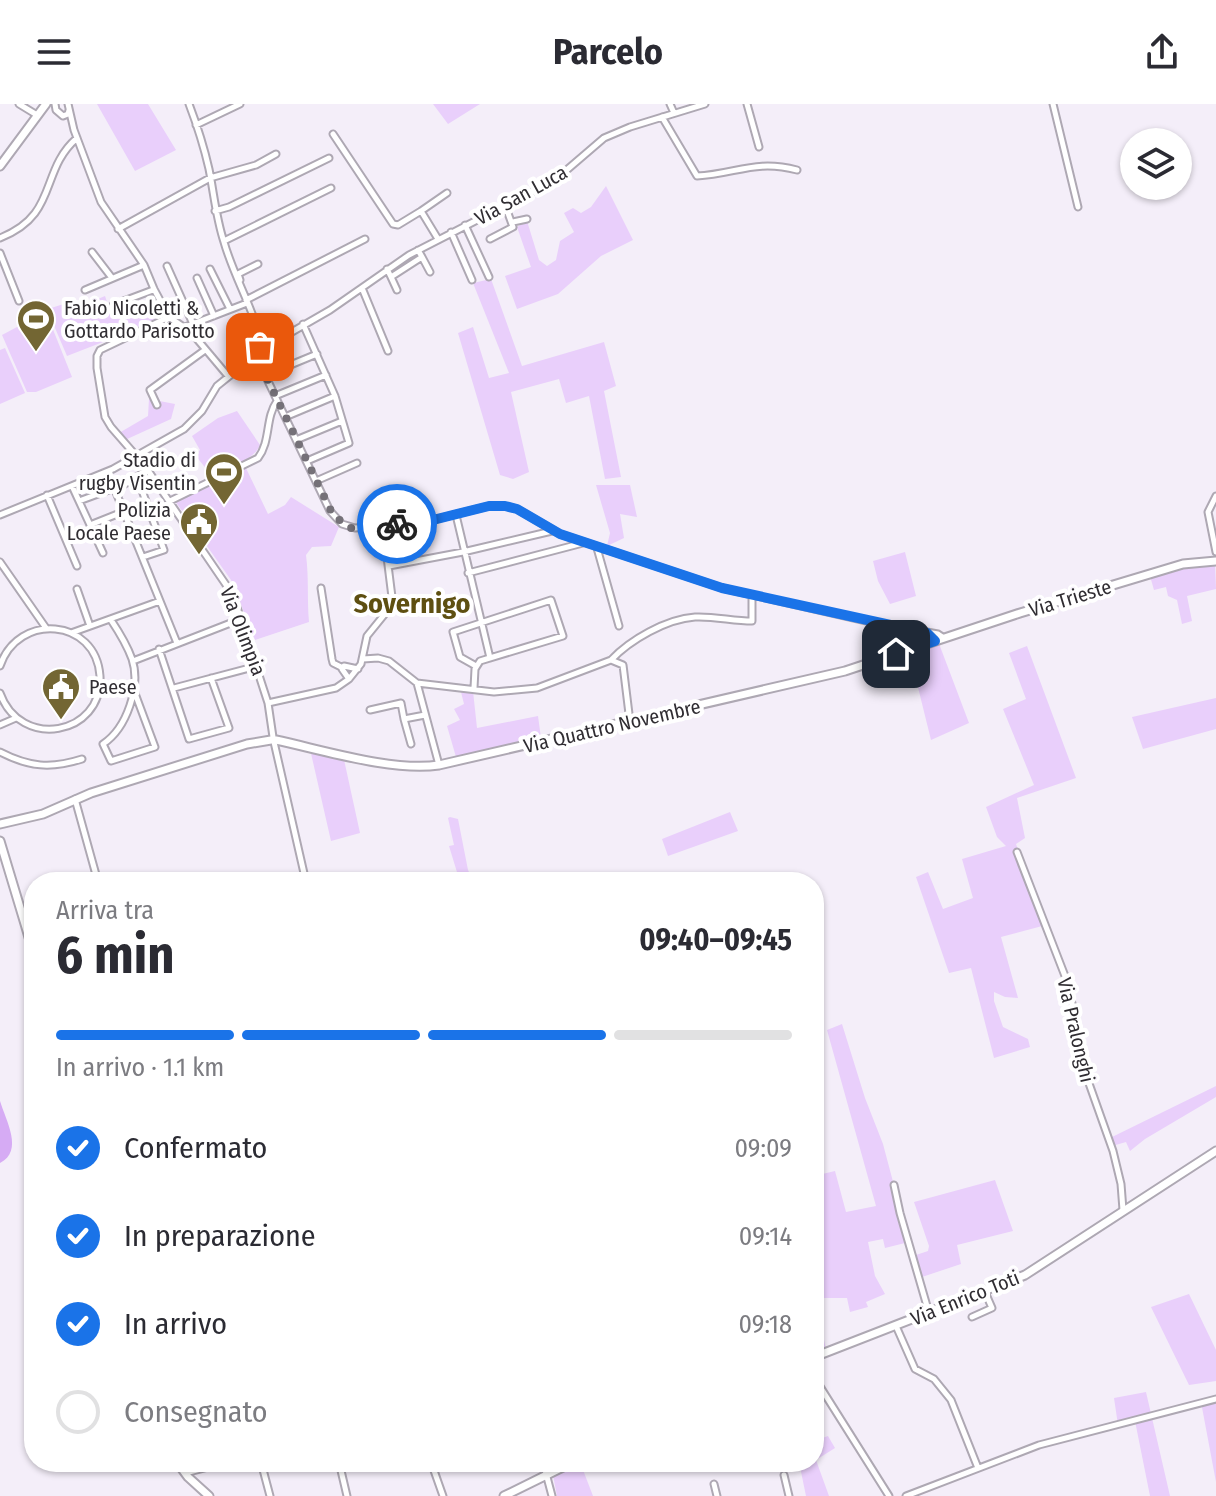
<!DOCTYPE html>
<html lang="it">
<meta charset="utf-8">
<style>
:root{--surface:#fff;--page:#f2f2f3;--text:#2b2b33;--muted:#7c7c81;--line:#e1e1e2;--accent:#1a73e8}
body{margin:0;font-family:"Fira Sans Condensed",sans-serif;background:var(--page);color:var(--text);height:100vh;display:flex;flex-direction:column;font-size:30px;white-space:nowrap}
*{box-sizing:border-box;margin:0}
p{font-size:26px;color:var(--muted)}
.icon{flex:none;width:44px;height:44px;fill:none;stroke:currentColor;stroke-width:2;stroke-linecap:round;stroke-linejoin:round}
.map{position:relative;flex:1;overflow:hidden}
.sheet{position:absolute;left:24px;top:768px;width:800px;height:600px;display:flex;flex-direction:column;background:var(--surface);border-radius:32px;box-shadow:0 2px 6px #0004}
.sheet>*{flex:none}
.controls{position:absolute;left:1120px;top:24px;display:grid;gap:16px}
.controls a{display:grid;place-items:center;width:72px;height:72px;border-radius:50%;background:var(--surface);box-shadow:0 2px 6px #0004;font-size:40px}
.pin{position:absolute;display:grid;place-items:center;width:68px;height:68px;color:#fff;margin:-34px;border-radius:16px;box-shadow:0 4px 12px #0006}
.courier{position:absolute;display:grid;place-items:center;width:80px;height:80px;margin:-40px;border:6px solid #1a73e8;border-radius:50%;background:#fff;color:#222;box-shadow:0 2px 10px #0007}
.overview em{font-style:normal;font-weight:700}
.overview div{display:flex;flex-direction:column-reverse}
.overview{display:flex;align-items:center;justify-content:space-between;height:136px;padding:0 32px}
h1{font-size:52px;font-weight:700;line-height:60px}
.bar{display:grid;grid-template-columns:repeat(4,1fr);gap:12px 8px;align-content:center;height:96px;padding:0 32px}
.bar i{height:10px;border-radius:6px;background:var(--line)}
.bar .selected{background:var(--accent)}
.bar p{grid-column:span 4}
ol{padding:0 32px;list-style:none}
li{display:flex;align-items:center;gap:24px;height:88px}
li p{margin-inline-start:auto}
li .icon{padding:8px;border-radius:50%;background:var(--accent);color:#fff;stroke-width:4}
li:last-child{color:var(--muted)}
li i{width:44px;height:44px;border:4px solid var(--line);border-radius:50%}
header{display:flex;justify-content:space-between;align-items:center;height:104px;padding:0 32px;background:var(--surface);font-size:36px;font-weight:700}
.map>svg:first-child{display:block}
.green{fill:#e9cffb}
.water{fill:#d6abf4}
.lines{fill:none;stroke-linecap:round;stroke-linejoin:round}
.minor-casing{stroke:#aea8b3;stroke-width:9}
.major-casing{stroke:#aea8b3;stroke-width:11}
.minor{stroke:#fff;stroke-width:5}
.major{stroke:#fff;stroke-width:7}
.done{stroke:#757178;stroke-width:8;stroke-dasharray:0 14.4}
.route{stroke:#1a73e8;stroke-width:10}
.labels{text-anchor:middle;stroke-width:8;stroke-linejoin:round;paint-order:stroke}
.street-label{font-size:20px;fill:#302d32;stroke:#fff}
.poi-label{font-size:20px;fill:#302d32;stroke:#fff;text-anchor:start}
.district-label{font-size:28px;font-weight:bold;fill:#5e4f11;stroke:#fff}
</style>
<header><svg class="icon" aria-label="menu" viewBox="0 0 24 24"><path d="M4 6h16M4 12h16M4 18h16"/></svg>Parcelo<svg class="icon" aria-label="share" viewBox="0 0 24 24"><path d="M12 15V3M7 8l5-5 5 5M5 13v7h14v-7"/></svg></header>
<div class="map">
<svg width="1216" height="1392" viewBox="0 0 1216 1392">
<rect width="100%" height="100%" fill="#f4eef9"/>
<!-- green -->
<path class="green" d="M 97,0 L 148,0 L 176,46 L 135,67 Z
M 433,0 L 480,0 L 448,20 Z
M 606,82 L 633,136 L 601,152 L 558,190 L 517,205 L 505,172 L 531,163 L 517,123 L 527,117 L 539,156 L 547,162 L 556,156 L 560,137 L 574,128 L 564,109 L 573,104 L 581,109 L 591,103 Z
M 491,175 L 522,262 L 604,238 L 616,282 L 604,287 L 621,373 L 605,375 L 589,292 L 566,299 L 559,275 L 511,288 L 529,368 L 513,375 L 500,371 L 458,229 L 473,223 L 489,274 L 509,269 L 473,179 Z
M 105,192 L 108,201 L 115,199 L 122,214 L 157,200 L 164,211 L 121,231 L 67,252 L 52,217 L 52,223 L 72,273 L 36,288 L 27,288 L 2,231 L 47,207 L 51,214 L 48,205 L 73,197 L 81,202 Z
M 5,244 L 25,289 L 0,300 L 0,246 Z
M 149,295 L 175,300 L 171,315 L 125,336 L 119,329 L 148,312 Z
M 237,307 L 260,341 C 254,357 227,364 212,372 L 195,351 L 200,346 L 192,332 L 218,314 Z
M 245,362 L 268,410 L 285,401 L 291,393 L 339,423 L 331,442 L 312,443 L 306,451 C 309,474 307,495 309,518 L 255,536 L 231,476 L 175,397 Z
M 596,381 L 630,381 L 637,413 L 620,410 L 624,434 L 607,442 L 610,429 Z
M 905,448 L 916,492 L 890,500 L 878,477 L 873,457 Z
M 1215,459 L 1216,485 L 1187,492 L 1192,517 L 1182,520 L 1177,496 L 1168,492 L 1166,483 L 1154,486 L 1150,472 L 1191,460 Z
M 938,537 L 969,619 L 931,636 L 909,547 Z
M 1027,542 L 1076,674 L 1017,694 L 1025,734 L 1016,740 L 1046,821 L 1001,833 L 1018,894 L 1005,893 L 994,888 L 994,897 L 1003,923 L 1028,935 L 1030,943 L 994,954 L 971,864 L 949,869 L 916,773 L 928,768 L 943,805 L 973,794 L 962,755 L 1006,742 L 997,733 L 986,703 L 1034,681 L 1003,605 L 1026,595 L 1009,549 Z
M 460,584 L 473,587 L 477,624 L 538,612 L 541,634 L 456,653 L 447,622 L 460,616 L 454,605 L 464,600 Z
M 1216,594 L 1216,625 L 1143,645 L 1132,613 Z
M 310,645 L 343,651 L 360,729 L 331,737 Z
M 730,708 L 738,727 L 668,752 L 662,735 Z
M 450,713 L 458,715 L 468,766 L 474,778 L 460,778 L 449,742 L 454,741 L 448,714 Z
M 842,920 L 865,994 L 883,1040 L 909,1138 L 885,1144 L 883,1135 L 868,1138 L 875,1172 L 885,1190 L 866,1198 L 868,1203 L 850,1208 L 847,1194 L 815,1194 L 826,1245 L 815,1249 L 814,1247 L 814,1072 L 835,1067 L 846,1108 L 876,1102 L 827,926 Z
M 1216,982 L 1216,993 L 1145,1035 L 1130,1047 L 1126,1038 L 1112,1042 L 1110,1034 Z
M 995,1076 L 1013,1127 L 957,1141 L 961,1160 L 919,1174 L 913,1152 L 928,1147 L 929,1142 L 914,1098 Z
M 1189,1190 L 1216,1246 L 1216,1277 L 1189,1281 L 1151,1203 Z
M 1146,1288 L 1170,1392 L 1150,1392 L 1135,1317 L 1118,1321 L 1114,1294 Z
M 1216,1293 L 1216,1378 L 1201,1298 Z
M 828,1332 L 835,1344 L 816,1356 L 829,1392 L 806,1392 L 799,1358 L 814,1358 L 814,1337 Z
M 580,1358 L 593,1392 L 557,1392 L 553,1371 Z"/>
<!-- water -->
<path class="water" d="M 0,997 C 6,1017 24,1047 0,1059 Z"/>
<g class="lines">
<defs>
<path id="minor" d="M 19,0 L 37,11
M 55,0 L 56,6 L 63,12 L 68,10 L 69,6
M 68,0 L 74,26 L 101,98 L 144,161 L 154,185 L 169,213 L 191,228 L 228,272
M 189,0 C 197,21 204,43 209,65 C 214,90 216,114 224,138 C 234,174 258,213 262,245 L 265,242 L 263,240
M 670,0 L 674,9
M 747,0 L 759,43
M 1053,0 L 1078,103
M 662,13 L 697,72 C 736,70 755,55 797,66
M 196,21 L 240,0
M 333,30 L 393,120 L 398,121 L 421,107 L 438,135
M 215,107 L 229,103 L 329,54
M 421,107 L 447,89
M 513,118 L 527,115
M 465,121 L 489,173
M 118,125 L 210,74 L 256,61 L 276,50
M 451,128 L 472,176
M 0,134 C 59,111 39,67 77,34
M 490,135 L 513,123 L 505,101
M 224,137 L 331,84
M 92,148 L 112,174
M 0,149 L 19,197
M 422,153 L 430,168
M 167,162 L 193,220
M 210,165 L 230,205
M 387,165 L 391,173 L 422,153 L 418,146
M 391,173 L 397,186
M 197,174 L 214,212
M 240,176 L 238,170 L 258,160
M 362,184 L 388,247
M 85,186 L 144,161
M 246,196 L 365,135
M 113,201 L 153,186
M 169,213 L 100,246 L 97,252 L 97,264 L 105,313 L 111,323 L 145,362 L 233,491 L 268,599 L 273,633
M 303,220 L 335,292 L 349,339 L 307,357
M 185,223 L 247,199
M 264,244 L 330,206 L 409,151 L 555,76 L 604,34 L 630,23 L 705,0
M 255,250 L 330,407 L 342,420 L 355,424 L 421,419 L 489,402 L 505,402 L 517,405 L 560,430 L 722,484 L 871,518 L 938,530 L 944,534
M 266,271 L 317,250
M 275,292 L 326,271
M 157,301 L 150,286 L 205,246
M 285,313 L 335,292
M 296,336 L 342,317
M 137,373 L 164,446 L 143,453
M 316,377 L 357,359
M 113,381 L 177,539
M 72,382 L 103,449
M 47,391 L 77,462
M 1216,392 L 1208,408 L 1216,448
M 79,397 L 125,380 L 148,366
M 170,397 L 258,354 C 271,337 265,314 277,297
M 0,411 L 113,365 L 184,325 L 202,307 L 217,282 L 263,245
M 456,411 L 490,554
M 90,421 L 125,407
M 597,444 L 619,522
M 0,458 L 46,524
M 389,462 L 463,448 L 552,427
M 468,469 L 583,439
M 321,484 L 332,555 L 333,559 L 343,564
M 77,485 L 90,522
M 111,516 C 119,528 127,541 132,555 C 141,582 127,624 103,640 L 111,657 L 155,643 L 133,584
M 71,529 L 160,497
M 159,545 L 189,635 L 229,624 L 211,574
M 363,555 L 378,554 L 389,557 L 417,579 L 494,588 L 537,584 L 611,556 L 623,561 L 630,618
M 611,556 C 630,536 666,515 695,513 C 714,512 733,517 752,517 L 752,491
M 133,557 L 241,515
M 0,562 C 18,508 96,514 100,572 C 103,632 20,646 0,589
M 349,575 L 342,565 L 344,562 L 358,565
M 417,579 L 439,661
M 174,584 L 257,562
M 474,584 L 475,565 L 480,557 L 563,532 L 551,496 L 453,528 L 460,553 L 476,562
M 268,599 L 336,584 L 349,575 L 361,560 L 367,532 L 384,511 L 392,493 L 383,421
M 370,606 L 401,599 L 404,615 L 425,611
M 404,615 L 411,640
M 0,621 L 16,614
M 274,638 L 306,778
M 0,648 C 29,663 51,665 82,655
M 75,695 L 98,778
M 1017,748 L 1065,872 L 1076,915 L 1075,940 L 1113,1047 L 1121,1080 L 1123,1106
M 894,1081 L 900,1109 L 929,1209
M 972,1213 L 992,1204 L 985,1188
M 896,1222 L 915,1265 L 934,1275 L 951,1296 L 978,1364
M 814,1273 L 889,1392
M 261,1358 L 270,1392
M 339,1358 L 347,1392
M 431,1358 L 443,1392
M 486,1358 L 487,1361
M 543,1358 L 552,1392
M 185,1369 L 228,1358
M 784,1371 L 789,1392
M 714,1380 L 717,1392
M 906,1392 L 1039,1341 L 1216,1295"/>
<path id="major" d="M 0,62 L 46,0
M 276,636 C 323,646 393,668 439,661 L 845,567 L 1020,509 L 1183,460 L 1216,457
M 0,720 L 43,710 L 91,689 L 247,640 L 271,636
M 0,737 L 34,850
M 814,1253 L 1025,1171 L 1216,1047
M 177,1358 L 188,1373 L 209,1392
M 504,1392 L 573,1358"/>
</defs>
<!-- minor casing -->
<use href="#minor" class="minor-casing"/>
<!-- major casing -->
<use href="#major" class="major-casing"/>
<!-- minor -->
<use href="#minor" class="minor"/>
<!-- major -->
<use href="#major" class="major"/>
</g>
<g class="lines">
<!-- done -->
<path class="done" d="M 260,243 L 250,254 L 264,268 L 333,411 L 350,424 L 397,420"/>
<!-- route -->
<path class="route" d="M 397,420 L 421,419 L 489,402 L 505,402 L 517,405 L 560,430 L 722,484 L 927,529 L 935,537 L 896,550"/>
</g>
<!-- icons -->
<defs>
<symbol id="stadium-pin" viewBox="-11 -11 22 30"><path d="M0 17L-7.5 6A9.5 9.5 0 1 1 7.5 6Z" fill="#736633" stroke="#fff"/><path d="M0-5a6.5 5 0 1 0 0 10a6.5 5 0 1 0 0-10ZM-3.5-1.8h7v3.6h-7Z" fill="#fff"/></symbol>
<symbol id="civic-pin" viewBox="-11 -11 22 30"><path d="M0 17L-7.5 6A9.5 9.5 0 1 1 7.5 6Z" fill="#736633" stroke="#fff"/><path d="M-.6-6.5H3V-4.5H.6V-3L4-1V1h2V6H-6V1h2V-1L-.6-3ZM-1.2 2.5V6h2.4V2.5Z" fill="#fff"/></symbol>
</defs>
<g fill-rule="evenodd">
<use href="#stadium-pin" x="14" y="193" width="44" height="60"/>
<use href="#stadium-pin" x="202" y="346" width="44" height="60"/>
<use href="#civic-pin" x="177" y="396" width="44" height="60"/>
<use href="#civic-pin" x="39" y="561" width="44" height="60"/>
</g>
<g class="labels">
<!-- street labels -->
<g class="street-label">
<text transform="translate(521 91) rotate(-29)" y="7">Via San Luca</text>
<text transform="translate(1070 494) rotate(-17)" y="7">Via Trieste</text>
<text transform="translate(243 527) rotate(69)" y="7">Via Olimpia</text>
<text transform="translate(612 622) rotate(-13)" y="7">Via Quattro Novembre</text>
<text transform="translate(1076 926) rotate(77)" y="7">Via Pralonghi</text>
<text transform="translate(965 1194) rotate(-22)" y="7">Via Enrico Toti</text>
</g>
<!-- poi labels -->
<g class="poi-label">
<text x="64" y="211">Fabio Nicoletti &amp;<tspan x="64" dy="23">Gottardo Parisotto</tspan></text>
<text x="196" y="363" text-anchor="end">Stadio di<tspan x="196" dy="23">rugby Visentin</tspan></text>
<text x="171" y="413" text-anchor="end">Polizia<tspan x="171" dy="23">Locale Paese</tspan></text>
<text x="89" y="590">Paese</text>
</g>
<!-- district labels -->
<g class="district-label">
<text x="412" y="509">Sovernigo</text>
</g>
</g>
</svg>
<div class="controls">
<a><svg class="icon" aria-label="layers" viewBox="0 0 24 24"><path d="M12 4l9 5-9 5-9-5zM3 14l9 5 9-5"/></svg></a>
</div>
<div class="pin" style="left:260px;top:243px;background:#ea580c"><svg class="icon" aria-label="bag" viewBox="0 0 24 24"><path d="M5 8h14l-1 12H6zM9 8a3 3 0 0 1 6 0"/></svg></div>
<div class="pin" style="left:896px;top:550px;background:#1f2937"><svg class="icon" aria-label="home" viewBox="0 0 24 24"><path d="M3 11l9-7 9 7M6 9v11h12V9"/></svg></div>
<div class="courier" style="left:397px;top:420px"><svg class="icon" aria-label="bike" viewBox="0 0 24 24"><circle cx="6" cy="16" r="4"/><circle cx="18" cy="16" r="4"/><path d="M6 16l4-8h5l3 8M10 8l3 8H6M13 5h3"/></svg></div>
<section class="sheet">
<div class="overview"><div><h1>6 min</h1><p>Arriva tra</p></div><em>09:40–09:45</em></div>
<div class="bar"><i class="selected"></i><i class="selected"></i><i class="selected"></i><i></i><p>In arrivo · 1.1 km</p></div>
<ol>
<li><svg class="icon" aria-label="check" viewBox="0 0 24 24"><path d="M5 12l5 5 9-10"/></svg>Confermato<p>09:09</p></li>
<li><svg class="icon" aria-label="check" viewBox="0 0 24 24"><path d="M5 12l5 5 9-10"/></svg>In preparazione<p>09:14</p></li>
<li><svg class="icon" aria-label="check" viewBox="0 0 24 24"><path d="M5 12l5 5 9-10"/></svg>In arrivo<p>09:18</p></li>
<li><i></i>Consegnato</li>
</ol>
</section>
</div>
